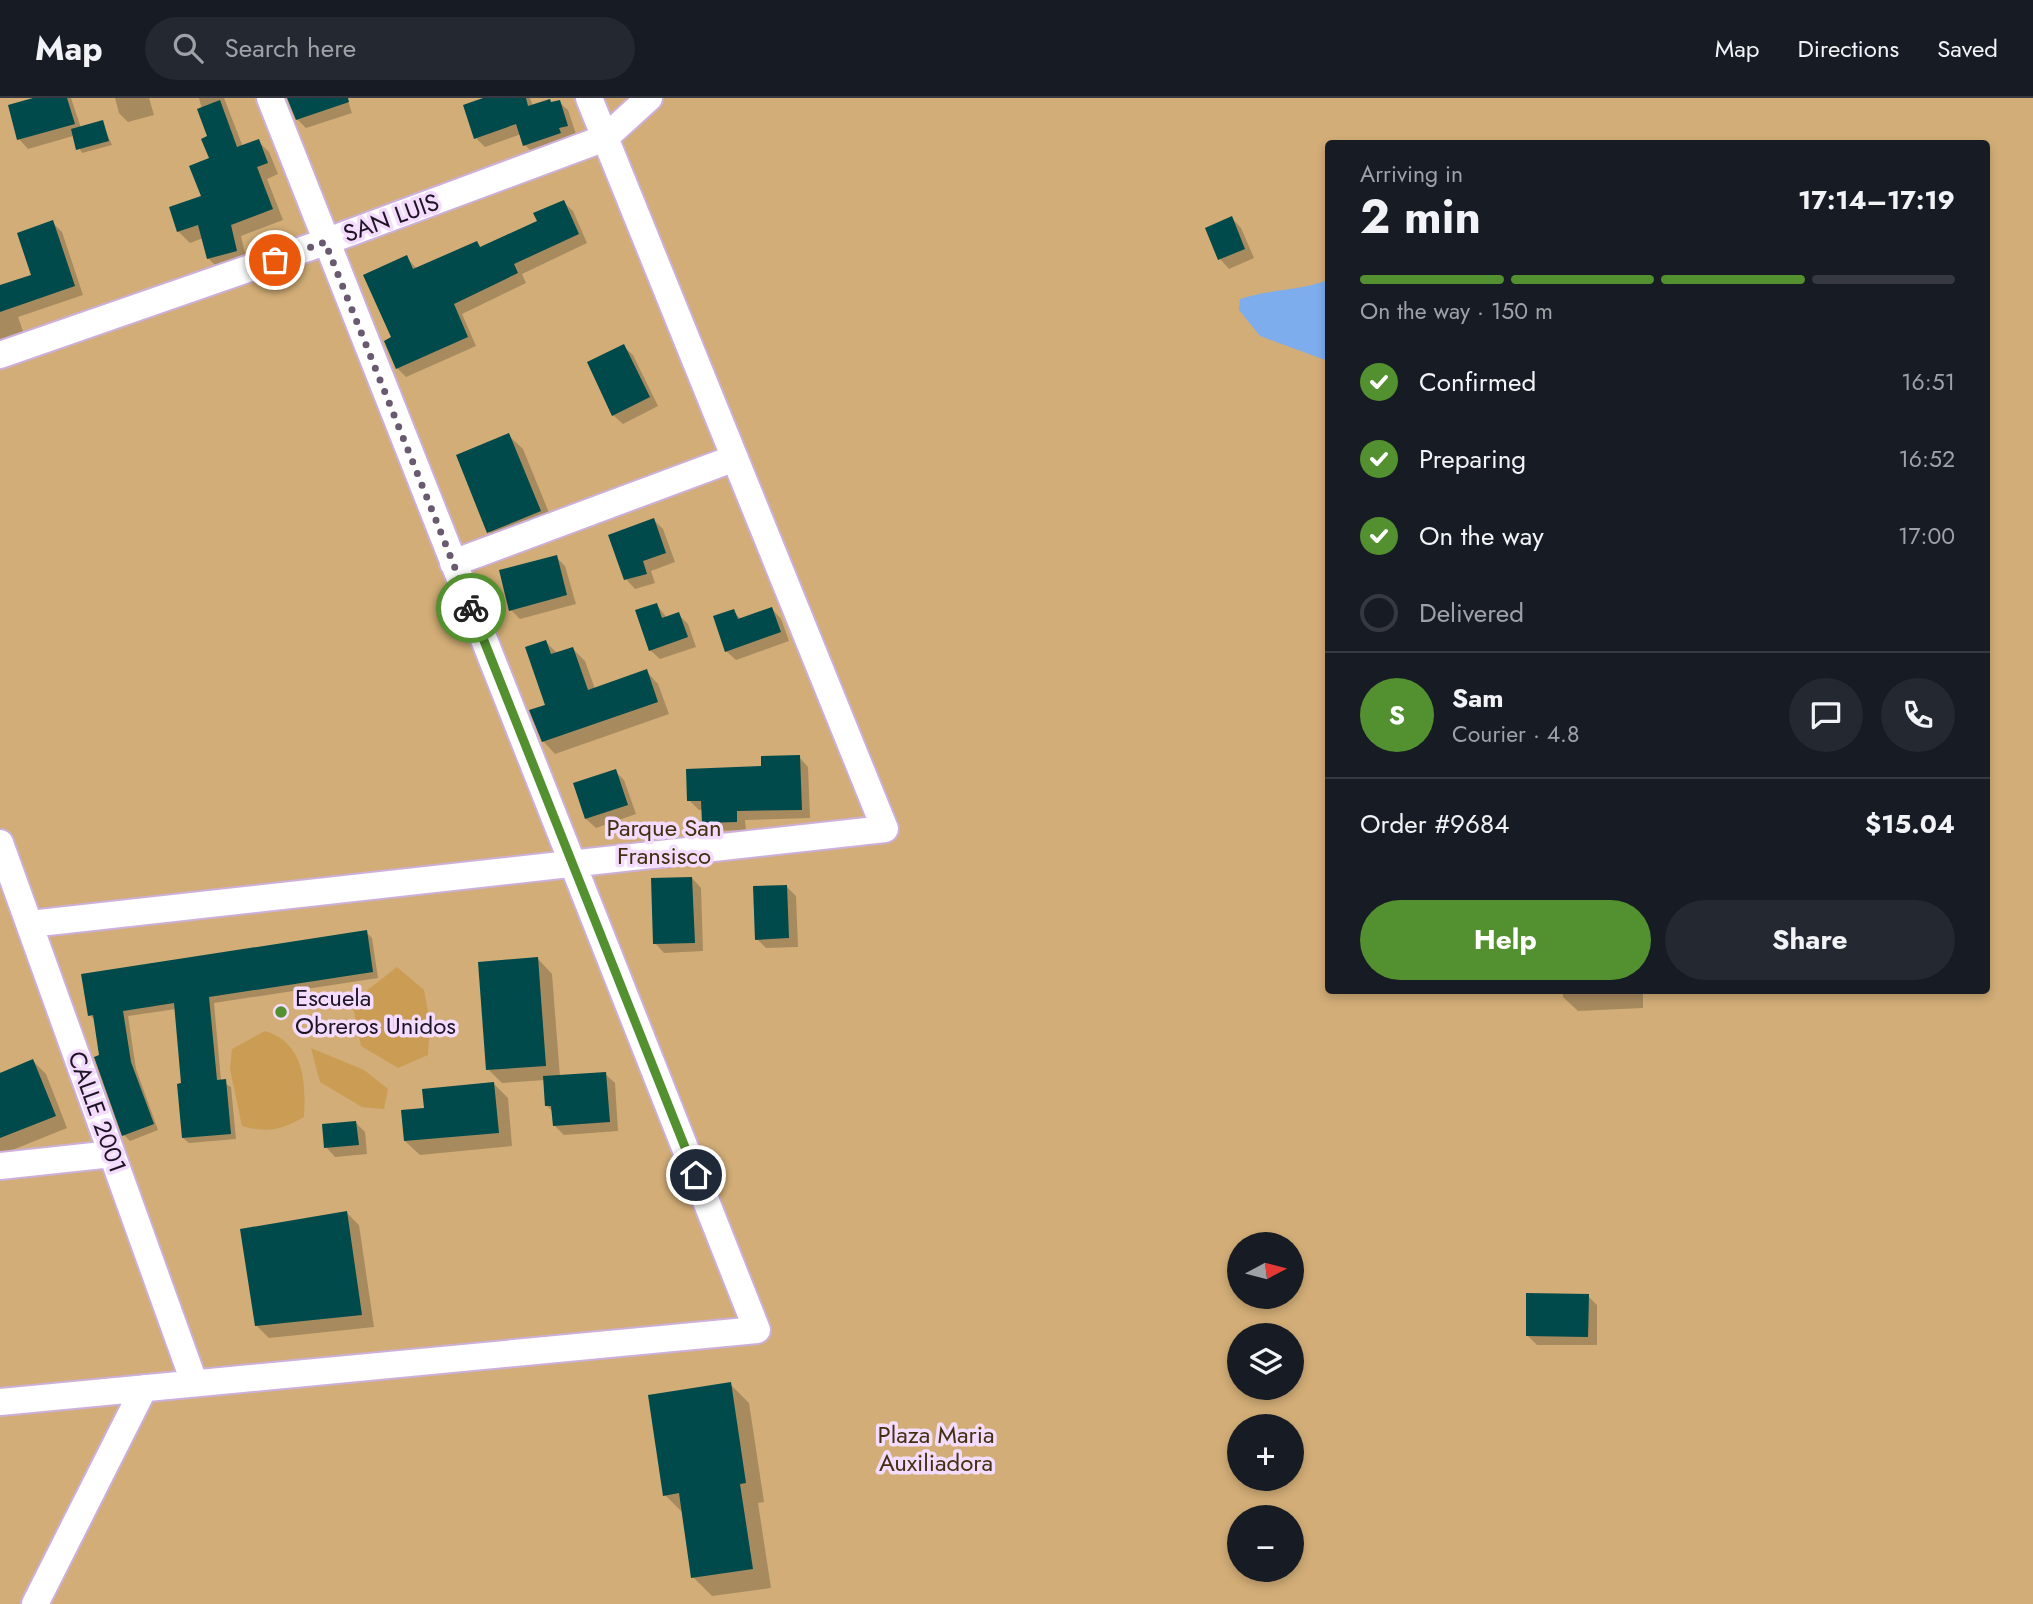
<!DOCTYPE html>
<meta charset="utf-8">
<style>
:root{--surface:#171b24;--page:#242831;--text:#f1f3f6;--muted:#9ea1a6;--line:#363941;--accent:#53902f}
body{margin:0;font-family:Jost,sans-serif;background:var(--page);color:var(--text);height:100vh;display:flex;flex-direction:column;font-size:26px;white-space:nowrap}
*{box-sizing:border-box;margin:0}
p{font-size:23px;color:var(--muted)}
.icon{flex:none;width:38px;height:38px;fill:none;stroke:currentColor;stroke-width:2;stroke-linecap:round;stroke-linejoin:round}
.map{position:relative;flex:1;overflow:hidden}
.drawer{position:absolute;left:1325px;top:42px;width:665px;height:854px;display:flex;flex-direction:column;background:var(--surface);border-radius:7px;box-shadow:0 4px 10px #0003}
.drawer>*{flex:none}
.needle{width:46px;rotate:83deg}
.controls{position:absolute;left:1227px;top:1134px;display:grid;gap:14px}
.controls a{display:grid;place-items:center;width:77px;height:77px;border-radius:50%;background:var(--surface);box-shadow:0 4px 10px #0003;font-size:35px}
.pin{position:absolute;display:grid;place-items:center;width:60px;height:60px;color:#fff;margin:-30px;border:4px solid #fff;border-radius:50%;box-shadow:0 2px 7px #0007}
.courier{position:absolute;display:grid;place-items:center;width:70px;height:70px;margin:-35px;border:5px solid #53902f;border-radius:50%;background:#fff;color:#222;box-shadow:0 2px 9px #0007}
.overview em{font-style:normal;font-weight:700}
.overview div{display:flex;flex-direction:column-reverse}
.overview{display:flex;align-items:center;justify-content:space-between;height:119px;padding:0 35px}
h1{font-size:46px;font-weight:700;line-height:52px}
.bar{display:grid;grid-template-columns:repeat(4,1fr);gap:10px 7px;align-content:center;height:84px;padding:0 35px}
.bar i{height:9px;border-radius:5px;background:var(--line)}
.bar .active{background:var(--accent)}
.bar p{grid-column:span 4}
.line{display:flex;align-items:center;gap:18px;padding:0 35px;border-top:2px solid var(--line)}
.line div{flex:1}
.round{display:grid;place-items:center;flex:none;width:74px;height:74px;border-radius:37px;background:var(--page)}
ol{padding:0 35px;list-style:none}
li{display:flex;align-items:center;gap:21px;height:77px}
li p{margin-inline-start:auto}
li .icon{padding:7px;border-radius:50%;background:var(--accent);color:#fff;stroke-width:4}
li:last-child{color:var(--muted)}
li i{width:38px;height:38px;border:4px solid var(--line);border-radius:50%}
.action{display:flex;gap:14px;margin-top:auto;padding:14px 35px}
.action a{flex:1;height:80px;border-radius:42px;background:var(--accent);color:#fff;font-size:28px;font-weight:700;line-height:80px;text-align:center}
.action a+a{background:var(--page);color:var(--text)}
header{display:flex;align-items:center;gap:42px;box-sizing:border-box;height:98px;padding:0 35px;background:var(--surface);border-bottom:2px solid var(--line)}
header strong{font-size:33px}
nav{display:flex;gap:38px;margin-inline-start:auto;font-size:24px}
.search{width:490px;height:63px;background:var(--page);display:flex;align-items:center;gap:18px;box-sizing:border-box;padding:0 24px;border-radius:38px;color:var(--muted);font-size:26px}
.map>svg:first-child{display:block}
.green{fill:#d2ad77;fill-rule:evenodd}
.forest{fill:#cb9c54}
.water{fill:#7eaded}
.shadow{fill:#0003}
.building{fill:#004a4b}
.lines{fill:none;stroke-linecap:round;stroke-linejoin:round}
.minor-casing{stroke:#cdb0d9;stroke-width:30}
.minor{stroke:#fff;stroke-width:26}
.done{stroke:#6a5a70;stroke-width:7;stroke-dasharray:0 12.6}
.route{stroke:#53902f;stroke-width:9}
.poi-dot{fill:#53902f;stroke:#f4dcfe;stroke-width:2.5}
.labels{text-anchor:middle;stroke-width:7;stroke-linejoin:round;paint-order:stroke}
.street-label{font-size:24px;fill:#1f1423;stroke:#f4dcfe}
.park-label{font-size:24px;fill:#443010;stroke:#f4dcfe}
.poi-label{font-size:24px;fill:#1f1423;stroke:#f4dcfe;text-anchor:start}
</style>
<header>
<strong>Map</strong>
<div class="search"><svg class="icon" aria-label="search" viewBox="0 0 24 24"><circle cx="10" cy="10" r="6"/><path d="M15 15l6 6"/></svg>Search here</div>
<nav><a>Map</a><a>Directions</a><a>Saved</a></nav>
</header>
<div class="map">
<svg width="2033" height="1506" viewBox="0 0 2033 1506">
<rect width="100%" height="100%" fill="#f4dcfe"/>
<!-- green -->
<path class="green" d="M 0,0 L 2033,0 L 2033,1506 L 0,1506 ZM 1328,46 L 1986,46 L 1986,892 L 1328,892 ZM 1239,1146 L 1292,1146 L 1292,1199 L 1239,1199 ZM 1239,1237 L 1292,1237 L 1292,1290 L 1239,1290 ZM 1239,1328 L 1292,1328 L 1292,1381 L 1239,1381 ZM 1239,1419 L 1292,1419 L 1292,1472 L 1239,1472 Z"/>
<!-- forest -->
<path class="forest" d="M 397,869 L 424,892 L 430,924 L 428,957 L 398,970 L 361,948 L 352,904 Z
M 265,933 C 304,945 306,983 304,1019 C 281,1032 267,1035 242,1028 L 230,971 L 232,951 Z
M 311,950 L 364,972 L 388,991 L 384,1011 L 362,1009 L 320,984 Z"/>
<!-- water -->
<path class="water" d="M 1328,182 L 1328,263 L 1260,238 L 1239,212 L 1240,201 C 1269,191 1299,193 1328,182 Z"/>
<!-- shadow -->
<path class="shadow" d="M 40,0 L 71,0 L 81,30 L 102,24 L 112,47 L 82,55 L 73,38 L 28,51 L 19,41 L 10,8 Z
M 115,0 L 149,0 L 154,17 L 128,24 L 119,15 Z
M 199,0 L 224,0 L 243,49 L 258,43 L 269,54 L 278,76 L 267,81 L 283,122 L 241,138 L 247,164 L 219,171 L 208,160 L 203,140 L 190,145 L 179,134 L 171,110 L 203,99 L 211,61 L 209,39 Z
M 289,0 L 347,0 L 352,15 L 306,30 L 297,21 Z
M 484,0 L 530,0 L 533,8 L 559,4 L 568,12 L 576,36 L 567,39 L 569,44 L 534,56 L 525,47 L 521,36 L 485,49 L 476,40 Z
M 563,104 L 573,113 L 587,145 L 522,176 L 526,185 L 462,216 L 476,248 L 406,279 L 397,270 L 393,240 L 407,160 L 417,171 L 477,145 L 481,150 L 539,124 Z
M 1232,120 L 1241,130 L 1254,160 L 1229,171 L 1220,161 Z
M 52,124 L 62,134 L 83,197 L 18,219 L 24,236 L 0,244 L 0,189 L 34,178 Z
M 623,248 L 633,257 L 658,308 L 623,326 L 613,317 Z
M 508,337 L 523,351 L 554,427 L 503,448 L 489,434 Z
M 654,422 L 663,431 L 675,464 L 651,473 L 655,485 L 635,491 L 626,481 Z
M 556,459 L 565,468 L 576,506 L 520,521 L 511,512 Z
M 657,507 L 667,520 L 678,516 L 688,526 L 696,549 L 660,561 L 650,552 Z
M 772,511 L 781,521 L 789,543 L 736,562 L 726,553 L 733,513 L 742,522 Z
M 546,544 L 558,556 L 573,551 L 585,563 L 595,591 L 646,573 L 658,586 L 669,616 L 555,656 L 543,643 L 547,608 Z
M 799,659 L 808,669 L 810,720 L 745,722 L 746,732 L 713,733 L 704,724 L 703,712 L 699,712 L 689,702 Z
M 615,673 L 624,682 L 636,716 L 596,730 L 586,721 Z
M 692,780 L 701,790 L 703,853 L 664,855 L 655,845 Z
M 786,788 L 796,798 L 798,849 L 766,850 L 757,841 Z
M 366,834 L 372,840 L 378,880 L 214,905 L 221,983 L 231,989 L 236,1041 L 189,1045 L 183,1040 L 183,987 L 176,911 L 128,918 L 136,971 L 158,1032 L 130,1043 L 124,1037 L 101,958 L 96,923 L 90,917 Z
M 538,861 L 552,876 L 560,979 L 605,976 L 615,985 L 618,1033 L 564,1037 L 555,1028 L 554,1015 L 546,1007 L 545,982 L 502,985 L 488,971 Z
M 1563,892 L 1643,892 L 1643,910 L 1578,913 L 1563,899 Z
M 33,963 L 46,976 L 67,1030 L 0,1057 L 0,973 L 1,976 Z
M 494,986 L 508,1000 L 512,1048 L 420,1057 L 405,1043 Z
M 356,1025 L 365,1034 L 367,1056 L 335,1059 L 326,1049 Z
M 346,1114 L 359,1127 L 374,1229 L 269,1240 L 256,1227 Z
M 1588,1198 L 1597,1207 L 1597,1247 L 1537,1247 L 1527,1237 Z
M 730,1286 L 749,1305 L 764,1404 L 758,1405 L 771,1490 L 712,1498 L 693,1479 L 684,1416 L 665,1397 Z"/>
<!-- building -->
<path class="building" d="M 33,0 L 67,0 L 75,26 L 17,42 L 8,7 Z
M 287,0 L 348,0 L 349,4 L 296,22 Z
M 483,0 L 526,0 L 528,8 L 550,1 L 551,4 L 560,2 L 568,28 L 559,30 L 561,35 L 523,48 L 516,26 L 474,41 L 463,7 Z
M 220,2 L 237,49 L 259,41 L 268,65 L 257,69 L 273,111 L 231,127 L 237,153 L 207,161 L 198,127 L 177,134 L 169,109 L 201,98 L 189,68 L 209,60 L 201,41 L 207,38 L 197,11 Z
M 103,22 L 109,43 L 76,52 L 71,31 Z
M 564,102 L 579,136 L 514,166 L 518,175 L 454,206 L 468,239 L 396,271 L 384,243 L 391,239 L 363,177 L 407,157 L 413,171 L 477,143 L 480,149 L 537,123 L 533,115 Z
M 1232,118 L 1245,151 L 1218,162 L 1205,130 Z
M 53,122 L 75,188 L 0,214 L 0,187 L 31,177 L 17,135 Z
M 624,246 L 650,299 L 612,318 L 587,264 Z
M 509,335 L 541,413 L 487,435 L 456,357 Z
M 654,420 L 666,455 L 643,463 L 647,476 L 624,482 L 608,437 Z
M 557,457 L 567,497 L 509,513 L 499,472 Z
M 657,505 L 662,520 L 679,514 L 688,539 L 649,553 L 635,512 Z
M 772,509 L 781,534 L 725,554 L 713,518 L 734,511 L 738,521 Z
M 546,542 L 551,556 L 573,549 L 588,592 L 647,571 L 658,604 L 542,644 L 529,612 L 545,607 L 525,549 Z
M 800,657 L 802,712 L 737,713 L 737,724 L 702,725 L 701,703 L 687,703 L 686,671 L 761,668 L 761,658 Z
M 616,671 L 628,707 L 585,721 L 573,685 Z
M 692,779 L 695,845 L 653,846 L 651,780 Z
M 787,787 L 789,840 L 755,842 L 753,788 Z
M 367,832 L 373,874 L 209,899 L 217,982 L 226,981 L 231,1036 L 182,1040 L 177,986 L 181,985 L 174,905 L 123,913 L 131,964 L 154,1026 L 122,1038 L 94,959 L 99,957 L 93,917 L 88,918 L 81,876 Z
M 538,859 L 546,968 L 486,972 L 478,864 Z
M 33,961 L 56,1018 L 0,1040 L 0,975 Z
M 606,974 L 610,1024 L 553,1028 L 551,1008 L 545,1008 L 543,978 Z
M 494,984 L 499,1035 L 404,1043 L 401,1012 L 424,1010 L 422,991 Z
M 356,1023 L 359,1047 L 324,1050 L 322,1026 Z
M 347,1113 L 362,1217 L 255,1228 L 240,1131 Z
M 1526,1195 L 1589,1196 L 1588,1239 L 1526,1238 Z
M 731,1284 L 746,1385 L 740,1386 L 753,1471 L 691,1480 L 679,1395 L 663,1398 L 648,1297 Z"/>
<g class="lines">
<defs>
<path id="minor" d="M 0,257 L 325,144 L 605,40 L 649,0
M 453,465 L 735,360
M 0,745 L 194,1284
M 30,826 L 885,731 L 589,0
M 0,1068 L 112,1056
M 0,1304 L 757,1232 L 270,0
M 35,1506 L 144,1290"/>
</defs>
<!-- minor casing -->
<use href="#minor" class="minor-casing"/>
<!-- minor -->
<use href="#minor" class="minor"/>
</g>
<g class="lines">
<!-- done -->
<path class="done" d="M 275,162 L 325,144 L 471,510"/>
<!-- route -->
<path class="route" d="M 471,510 L 696,1077"/>
</g>
<!-- markers -->
<circle class="poi-dot" cx="281" cy="914" r="7"/>
<g class="labels">
<!-- street labels -->
<g class="street-label">
<text transform="translate(391 120) rotate(-20)" y="8">SAN LUIS</text>
<text transform="translate(97 1014) rotate(70)" y="8">CALLE 2001</text>
</g>
<!-- park labels -->
<g class="park-label">
<text x="664" y="738">Parque San<tspan x="664" dy="28">Fransisco</tspan></text>
<text x="936" y="1345">Plaza Maria<tspan x="936" dy="28">Auxiliadora</tspan></text>
</g>
<!-- poi labels -->
<g class="poi-label">
<text x="295" y="908">Escuela<tspan x="295" dy="28">Obreros Unidos</tspan></text>
</g>
</g>
</svg>
<div class="controls">
<a><svg class="needle" viewBox="-14 -14 28 28"><path d="M0-13l5 13h-10z" fill="#e53935"/><path d="M0 13l5-13h-10z" fill="#9ea1a6"/></svg></a>
<a><svg class="icon" aria-label="layers" viewBox="0 0 24 24"><path d="M12 4l9 5-9 5-9-5zM3 14l9 5 9-5"/></svg></a>
<a>+</a>
<a>−</a>
</div>
<div class="pin" style="left:275px;top:162px;background:#ea580c"><svg class="icon" aria-label="bag" viewBox="0 0 24 24"><path d="M5 8h14l-1 12H6zM9 8a3 3 0 0 1 6 0"/></svg></div>
<div class="pin" style="left:696px;top:1077px;background:#1f2937"><svg class="icon" aria-label="home" viewBox="0 0 24 24"><path d="M3 11l9-7 9 7M6 9v11h12V9"/></svg></div>
<div class="courier" style="left:471px;top:510px"><svg class="icon" aria-label="bike" viewBox="0 0 24 24"><circle cx="6" cy="16" r="4"/><circle cx="18" cy="16" r="4"/><path d="M6 16l4-8h5l3 8M10 8l3 8H6M13 5h3"/></svg></div>
<section class="drawer">
<div class="overview"><div><h1>2 min</h1><p>Arriving in</p></div><em>17:14–17:19</em></div>
<div class="bar"><i class="active"></i><i class="active"></i><i class="active"></i><i></i><p>On the way · 150 m</p></div>
<ol>
<li><svg class="icon" aria-label="check" viewBox="0 0 24 24"><path d="M5 12l5 5 9-10"/></svg>Confirmed<p>16:51</p></li>
<li><svg class="icon" aria-label="check" viewBox="0 0 24 24"><path d="M5 12l5 5 9-10"/></svg>Preparing<p>16:52</p></li>
<li><svg class="icon" aria-label="check" viewBox="0 0 24 24"><path d="M5 12l5 5 9-10"/></svg>On the way<p>17:00</p></li>
<li><i></i>Delivered</li>
</ol>
<div class="line" style="height:126px"><b class="round" style="background:var(--accent);color:#fff">S</b><div><b>Sam</b><p>Courier · 4.8</p></div><a class="round"><svg class="icon" aria-label="chat" viewBox="0 0 24 24"><path d="M4 5h16v11H9l-5 4z"/></svg></a><a class="round"><svg class="icon" aria-label="phone" viewBox="0 0 24 24"><path d="M5 4h4l2 5-3 2q2 4 5 5l2-3 5 2v4C11 20 4 13 5 4z"/></svg></a></div>
<div class="line" style="height:91px"><div>Order #9684</div><b>$15.04</b></div>
<div class="action"><a>Help</a><a>Share</a></div>
</section>
</div>
